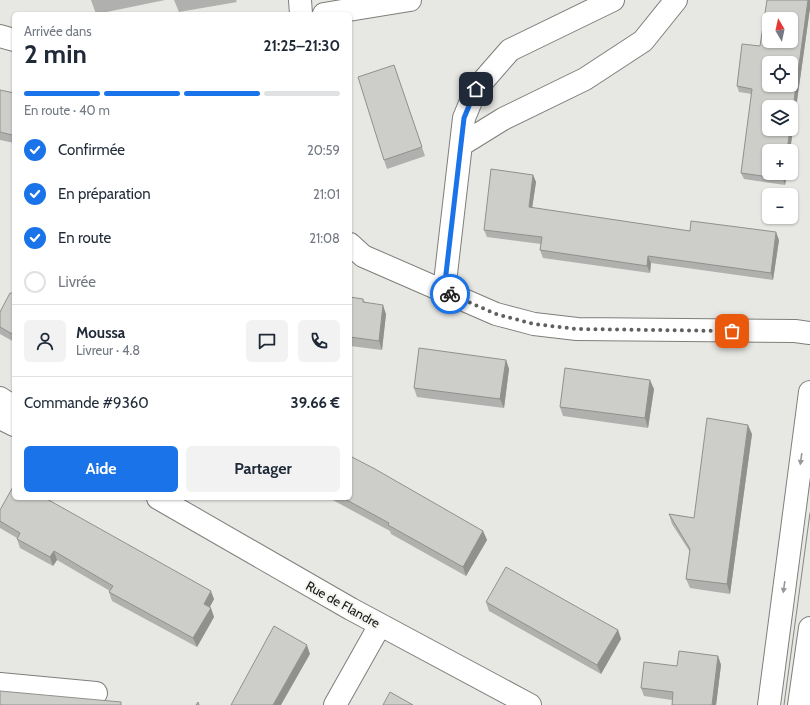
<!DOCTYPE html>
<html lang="fr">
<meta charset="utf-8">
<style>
:root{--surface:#fff;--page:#f2f2f3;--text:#1f2937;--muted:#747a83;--line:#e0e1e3;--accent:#1a73e8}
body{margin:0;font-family:Cabin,sans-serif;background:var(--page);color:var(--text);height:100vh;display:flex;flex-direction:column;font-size:15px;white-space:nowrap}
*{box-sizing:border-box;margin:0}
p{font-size:13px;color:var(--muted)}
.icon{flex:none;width:22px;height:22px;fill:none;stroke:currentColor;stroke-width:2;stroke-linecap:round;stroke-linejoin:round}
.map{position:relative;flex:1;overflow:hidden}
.drawer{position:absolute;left:12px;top:12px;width:340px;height:488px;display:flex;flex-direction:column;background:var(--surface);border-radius:6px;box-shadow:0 1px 3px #0004}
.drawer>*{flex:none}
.needle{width:26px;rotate:351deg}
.fabs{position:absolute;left:762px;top:12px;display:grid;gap:8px}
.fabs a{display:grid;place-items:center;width:36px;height:36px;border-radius:6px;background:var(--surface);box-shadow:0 1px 3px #0004;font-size:20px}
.pin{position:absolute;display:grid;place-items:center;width:34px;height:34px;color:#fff;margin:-17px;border-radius:8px;box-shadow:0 2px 6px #0006}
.courier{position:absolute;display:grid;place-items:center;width:40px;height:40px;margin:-20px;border:3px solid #1a73e8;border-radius:50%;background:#fff;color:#222;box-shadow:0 1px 5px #0007}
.headline em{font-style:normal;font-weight:700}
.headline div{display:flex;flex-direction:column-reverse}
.headline{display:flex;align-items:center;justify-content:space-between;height:68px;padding:0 12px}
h1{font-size:26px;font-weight:700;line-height:30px}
.bar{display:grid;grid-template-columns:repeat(4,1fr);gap:6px 4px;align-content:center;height:48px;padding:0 12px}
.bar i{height:5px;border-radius:3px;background:var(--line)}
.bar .selected{background:var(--accent)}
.bar p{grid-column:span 4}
.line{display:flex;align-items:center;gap:10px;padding:0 12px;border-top:1px solid var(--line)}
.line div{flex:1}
.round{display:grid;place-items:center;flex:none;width:42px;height:42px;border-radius:6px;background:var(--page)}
ol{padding:0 12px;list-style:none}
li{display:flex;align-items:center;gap:12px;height:44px}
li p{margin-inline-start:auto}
li .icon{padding:4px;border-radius:50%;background:var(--accent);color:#fff;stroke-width:4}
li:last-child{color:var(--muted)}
li i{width:22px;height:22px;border:2px solid var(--line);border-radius:50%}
.action{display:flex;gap:8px;margin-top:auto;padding:8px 12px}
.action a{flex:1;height:46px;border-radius:6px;background:var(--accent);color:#fff;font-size:16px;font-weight:700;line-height:46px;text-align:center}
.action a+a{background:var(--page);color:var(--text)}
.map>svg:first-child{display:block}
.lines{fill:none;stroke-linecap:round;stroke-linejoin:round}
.minor-casing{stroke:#7e7e7b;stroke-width:24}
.minor{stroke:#fff;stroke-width:22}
.tram{stroke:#868683;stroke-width:1}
.wall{fill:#b0b0ae}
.shaded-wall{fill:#90908d}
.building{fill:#cdcdca;stroke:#90908d;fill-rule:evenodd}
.oneway{fill:#979796}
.done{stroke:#60605e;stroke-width:4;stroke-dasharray:0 7.2}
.route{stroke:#1a73e8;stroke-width:5}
.labels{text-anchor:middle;stroke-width:4;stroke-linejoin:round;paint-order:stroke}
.street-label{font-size:13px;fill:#181816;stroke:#f4f4f0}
</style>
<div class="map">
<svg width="810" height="705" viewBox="0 0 810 705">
<rect width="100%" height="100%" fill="#e7e7e3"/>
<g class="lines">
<defs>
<path id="minor" d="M 300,0 L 301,14
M 324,14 L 410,0
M 0,36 L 14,40
M 461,145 L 503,119 L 585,79 L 643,41 L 676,0
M 350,244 L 363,256 L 496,314 L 534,324 L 577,329 L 795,331 L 810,333
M 444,291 L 464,118 L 476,89 L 510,50 L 613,0
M 0,398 L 14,407
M 0,418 L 14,425
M 158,498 L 351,609 L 530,705
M 0,684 L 96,693
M 335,705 L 380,625
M 769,705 L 810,392
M 799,705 L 810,628"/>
</defs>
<!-- minor casing -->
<use href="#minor" class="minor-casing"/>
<!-- minor -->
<use href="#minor" class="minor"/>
<!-- tram -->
<path class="tram" d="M 784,705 L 810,513"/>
</g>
<!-- wall -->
<path class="wall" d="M 91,0 L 165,0 L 97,14 L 96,14 Z
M 174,0 L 236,0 L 237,2 L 179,12 Z
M 810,0 L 810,8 L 790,151 L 769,151 L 787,173 L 785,185 L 744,179 L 741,173 L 752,94 L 739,92 L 737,86 L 760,46 Z
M 394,65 L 425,156 L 387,169 L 384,160 Z
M 0,90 L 14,93 L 14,143 L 0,140 Z
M 533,175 L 536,182 L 532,208 L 690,231 L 779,240 L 773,280 L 651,263 L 650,273 L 543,258 L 540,250 L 541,244 L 487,237 L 484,230 Z
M 14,293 L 14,342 L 0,334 L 0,312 Z
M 350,297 L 363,299 L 365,302 L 386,314 L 382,350 L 350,346 Z
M 506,360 L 509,369 L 504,408 L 417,397 L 414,388 Z
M 654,389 L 648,428 L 563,416 L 560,407 Z
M 752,434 L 730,594 L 690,588 L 686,579 L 690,552 L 672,524 L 669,514 L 694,518 Z
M 329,498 L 350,498 L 483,531 L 487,540 L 466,576 L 391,534 L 390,531 Z
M 0,510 L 214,599 L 210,607 L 214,617 L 197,647 L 112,601 L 109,592 L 110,591 L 57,560 L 53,566 L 20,548 L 17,539 L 17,538 L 0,528 Z
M 486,602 L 618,630 L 621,639 L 601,674 L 489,611 Z
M 718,656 L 721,665 L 716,705 L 672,705 L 672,700 L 644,696 L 641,688 L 677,666 Z"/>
<!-- shaded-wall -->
<path class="shaded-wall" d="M 808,0 L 810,0 L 810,8 L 790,151 L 787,151 L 790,129 L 791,129 L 791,122 Z
M 784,173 L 787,173 L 785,185 L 783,179 Z
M 533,175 L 536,182 L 531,215 L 529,207 Z
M 776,232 L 779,240 L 773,280 L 771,273 Z
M 648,256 L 651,263 L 650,273 L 647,266 Z
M 383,305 L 386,314 L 382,350 L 379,341 Z
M 506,360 L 509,369 L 504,408 L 500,399 Z
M 650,380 L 654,389 L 648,428 L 645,418 Z
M 748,425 L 752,434 L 730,594 L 727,584 Z
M 483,531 L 487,540 L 466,576 L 463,567 Z
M 54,551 L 57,560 L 53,566 L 50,557 Z
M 211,591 L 214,599 L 207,612 L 204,604 Z
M 211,608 L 214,617 L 197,647 L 193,638 Z
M 618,630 L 621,639 L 601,674 L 597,665 Z
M 307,645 L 310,654 L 281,705 L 273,705 Z
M 718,656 L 721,665 L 716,705 L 712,705 Z"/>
<!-- building -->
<path class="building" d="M 767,0 L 808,0 L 791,122 L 791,107 L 769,107 L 769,129 L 790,129 L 787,151 L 769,151 L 769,173 L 784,173 L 783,179 L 741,173 L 752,89 L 737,86 L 742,44 L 760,46 ZM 769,19 L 791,19 L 791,41 L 769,41 ZM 769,63 L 791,63 L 791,85 L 769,85 Z
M 394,65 L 422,147 L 384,160 L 358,77 Z
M 0,90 L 14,93 L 14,131 L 12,135 L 0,132 Z
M 491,169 L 533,175 L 529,207 L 690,231 L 691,221 L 776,232 L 771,273 L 648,256 L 647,266 L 540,250 L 542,237 L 484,230 Z
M 10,293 L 14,293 L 14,335 L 0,327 L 0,312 Z
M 350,297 L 363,299 L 363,302 L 383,305 L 379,341 L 350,337 Z
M 419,348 L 506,360 L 500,399 L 414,388 Z
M 565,368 L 650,380 L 645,418 L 560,407 Z
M 707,418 L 748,425 L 727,584 L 686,579 L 690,549 L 669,514 L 694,518 Z
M 350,456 L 375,469 L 483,531 L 463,567 L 388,525 L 389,523 L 343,498 L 350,498 Z
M 14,485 L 14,498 L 45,498 L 211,591 L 204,604 L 211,608 L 193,638 L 109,592 L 113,586 L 54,551 L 50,557 L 17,539 L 20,533 L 0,521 L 0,510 Z
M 506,567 L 618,630 L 597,665 L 486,602 Z
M 274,626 L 307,645 L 273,705 L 231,705 Z
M 679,651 L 718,656 L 712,705 L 672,705 L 673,692 L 641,688 L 644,662 L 677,666 Z
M 0,691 L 121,702 L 121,705 L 0,705 Z
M 390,692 L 413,705 L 383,705 Z
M 198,702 L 199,705 L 196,705 Z"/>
<!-- one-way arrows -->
<defs><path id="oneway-solid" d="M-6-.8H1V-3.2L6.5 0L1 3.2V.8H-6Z"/></defs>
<g class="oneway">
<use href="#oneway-solid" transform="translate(801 459) rotate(98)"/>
<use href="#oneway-solid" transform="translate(784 587) rotate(98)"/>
</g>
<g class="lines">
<!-- done -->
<path class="done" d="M 450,294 L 496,314 L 534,324 L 577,329 L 732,331"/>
<!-- route -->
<path class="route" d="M 450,294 L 444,291 L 464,118 L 476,89"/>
</g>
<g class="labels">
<!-- street labels -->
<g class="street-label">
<text transform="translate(343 604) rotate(29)" y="5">Rue de Flandre</text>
</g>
</g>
</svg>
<div class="fabs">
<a><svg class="needle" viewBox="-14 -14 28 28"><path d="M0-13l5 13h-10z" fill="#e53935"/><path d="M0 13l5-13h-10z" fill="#747a83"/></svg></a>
<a><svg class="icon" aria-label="locate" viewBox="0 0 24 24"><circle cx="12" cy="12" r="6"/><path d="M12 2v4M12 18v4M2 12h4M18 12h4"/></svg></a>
<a><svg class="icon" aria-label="layers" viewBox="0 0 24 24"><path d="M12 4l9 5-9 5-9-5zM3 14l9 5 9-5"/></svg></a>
<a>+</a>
<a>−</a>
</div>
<div class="pin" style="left:732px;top:331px;background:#ea580c"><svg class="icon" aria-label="bag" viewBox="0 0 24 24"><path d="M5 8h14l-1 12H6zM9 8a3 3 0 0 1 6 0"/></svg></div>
<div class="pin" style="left:476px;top:89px;background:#1f2937"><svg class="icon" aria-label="home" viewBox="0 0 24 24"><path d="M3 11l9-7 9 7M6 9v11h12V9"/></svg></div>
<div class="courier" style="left:450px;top:294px"><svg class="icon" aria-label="bike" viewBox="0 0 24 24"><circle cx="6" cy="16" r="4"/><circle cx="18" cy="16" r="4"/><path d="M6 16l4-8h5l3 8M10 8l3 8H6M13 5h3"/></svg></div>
<section class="drawer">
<div class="headline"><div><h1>2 min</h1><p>Arrivée dans</p></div><em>21:25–21:30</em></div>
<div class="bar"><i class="selected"></i><i class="selected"></i><i class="selected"></i><i></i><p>En route · 40 m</p></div>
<ol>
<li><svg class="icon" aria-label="check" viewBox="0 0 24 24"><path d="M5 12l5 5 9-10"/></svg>Confirmée<p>20:59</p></li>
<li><svg class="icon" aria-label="check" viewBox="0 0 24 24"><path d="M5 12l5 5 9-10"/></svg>En préparation<p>21:01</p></li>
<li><svg class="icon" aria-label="check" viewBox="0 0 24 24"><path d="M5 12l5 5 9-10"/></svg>En route<p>21:08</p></li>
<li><i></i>Livrée</li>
</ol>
<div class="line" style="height:72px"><a class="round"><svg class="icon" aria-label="person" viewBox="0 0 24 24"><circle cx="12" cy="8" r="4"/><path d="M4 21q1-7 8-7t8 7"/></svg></a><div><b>Moussa</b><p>Livreur · 4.8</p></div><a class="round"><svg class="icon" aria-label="chat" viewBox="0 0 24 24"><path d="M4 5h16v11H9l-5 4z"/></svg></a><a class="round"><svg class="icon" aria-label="phone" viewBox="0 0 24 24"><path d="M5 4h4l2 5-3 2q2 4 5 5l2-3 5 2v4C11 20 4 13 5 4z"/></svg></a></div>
<div class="line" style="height:52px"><div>Commande #9360</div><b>39.66 €</b></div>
<div class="action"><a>Aide</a><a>Partager</a></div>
</section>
</div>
